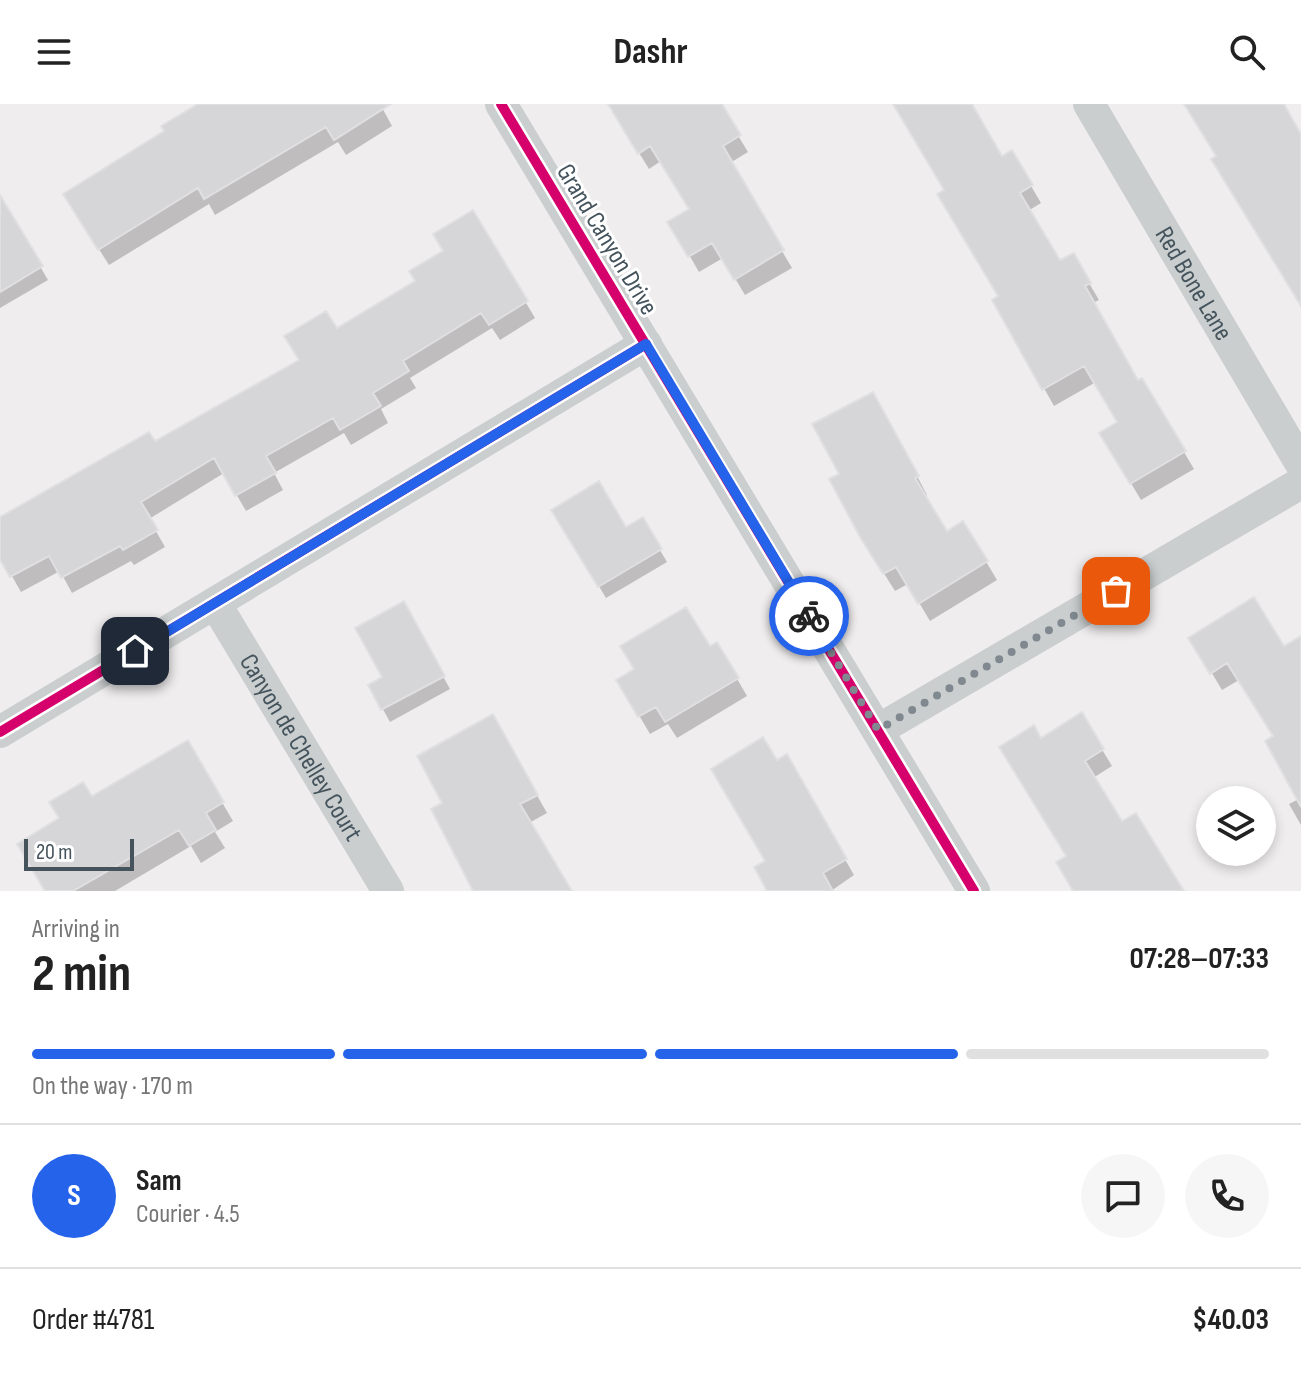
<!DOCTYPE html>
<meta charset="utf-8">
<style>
:root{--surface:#fff;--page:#f6f6f6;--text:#222;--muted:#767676;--line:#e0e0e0;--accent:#2563eb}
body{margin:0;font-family:"Sofia Sans Condensed",sans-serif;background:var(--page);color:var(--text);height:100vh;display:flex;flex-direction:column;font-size:30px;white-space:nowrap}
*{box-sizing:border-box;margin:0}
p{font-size:26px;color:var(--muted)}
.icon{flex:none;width:44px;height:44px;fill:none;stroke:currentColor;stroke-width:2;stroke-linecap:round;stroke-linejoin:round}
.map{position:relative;height:787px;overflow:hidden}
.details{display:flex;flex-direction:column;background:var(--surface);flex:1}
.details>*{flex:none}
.buttons{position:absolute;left:1196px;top:682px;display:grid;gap:16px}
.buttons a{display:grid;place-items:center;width:80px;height:80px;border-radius:50%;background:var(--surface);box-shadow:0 4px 12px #0003;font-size:40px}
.scale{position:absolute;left:24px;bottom:20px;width:110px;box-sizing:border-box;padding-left:8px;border:4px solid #44535c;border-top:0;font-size:22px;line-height:28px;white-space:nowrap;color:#44535c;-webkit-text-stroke:6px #fff;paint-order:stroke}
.pin{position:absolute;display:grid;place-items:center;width:68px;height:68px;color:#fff;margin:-34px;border-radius:16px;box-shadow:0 4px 12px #0006}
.courier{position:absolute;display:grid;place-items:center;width:80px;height:80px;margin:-40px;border:6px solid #2563eb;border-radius:50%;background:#fff;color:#222;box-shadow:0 2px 10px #0007}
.head em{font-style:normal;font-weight:700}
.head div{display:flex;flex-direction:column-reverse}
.head{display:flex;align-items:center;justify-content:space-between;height:136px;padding:0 32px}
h1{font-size:52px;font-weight:700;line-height:60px}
.bar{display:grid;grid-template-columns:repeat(4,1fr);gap:12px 8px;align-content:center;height:96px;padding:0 32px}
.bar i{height:10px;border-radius:6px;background:var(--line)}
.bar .current{background:var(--accent)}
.bar p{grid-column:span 4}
.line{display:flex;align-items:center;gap:20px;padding:0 32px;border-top:2px solid var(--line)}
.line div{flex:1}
.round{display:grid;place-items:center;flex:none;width:84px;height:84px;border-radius:42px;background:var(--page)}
header{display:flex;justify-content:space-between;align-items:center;height:104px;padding:0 32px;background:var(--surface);font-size:36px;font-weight:700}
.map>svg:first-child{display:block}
.shadow{fill:#0003}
.building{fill:#d6d6d8;stroke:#e0dfe1;stroke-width:2}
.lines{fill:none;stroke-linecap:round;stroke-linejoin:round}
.street{stroke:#cacecf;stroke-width:32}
.cycleway-casing{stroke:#fff;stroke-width:15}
.cycleway{stroke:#d6006c;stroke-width:10}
.done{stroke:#80898f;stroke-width:8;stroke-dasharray:0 14.4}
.route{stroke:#2563eb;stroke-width:10}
.labels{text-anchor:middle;stroke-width:6;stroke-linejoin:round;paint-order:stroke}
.street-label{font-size:26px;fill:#44535c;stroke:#fff}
</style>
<header><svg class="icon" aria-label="menu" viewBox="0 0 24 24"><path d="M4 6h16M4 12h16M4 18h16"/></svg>Dashr<svg class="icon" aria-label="search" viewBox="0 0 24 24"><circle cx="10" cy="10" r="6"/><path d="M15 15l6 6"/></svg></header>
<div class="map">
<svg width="1301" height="787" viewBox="0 0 1301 787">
<rect width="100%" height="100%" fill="#efedee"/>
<!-- shadow -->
<path class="shadow" d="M 227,0 L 380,0 L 392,22 L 346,51 L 338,38 L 215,111 L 209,100 L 109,161 L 75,107 Z
M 609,0 L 719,0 L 748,48 L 730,59 L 792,164 L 745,191 L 723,154 L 699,168 L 670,118 L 692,106 L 661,57 L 649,65 Z
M 895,0 L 970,0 L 1001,54 L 1011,48 L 1041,99 L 1028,107 L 1060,159 L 1073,152 L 1099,196 L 1093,199 L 1138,279 L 1142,277 L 1194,365 L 1141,396 L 1101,329 L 1119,319 L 1096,278 L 1054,302 L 994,196 L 1000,193 L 947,87 Z
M 472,108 L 535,214 L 500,236 L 492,224 L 410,274 L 416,284 L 381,305 L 388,319 L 351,341 L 344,329 L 274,369 L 283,386 L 246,407 L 224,369 L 149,415 L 165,443 L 134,461 L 131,457 L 72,489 L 60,467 L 21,488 L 0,451 L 0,415 L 154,340 L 301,257 L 336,227 L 418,178 Z
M 10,111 L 48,176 L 0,204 L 0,117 Z
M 883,308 L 927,391 L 924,393 L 947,429 L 963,419 L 997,476 L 930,517 L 908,480 L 895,487 L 873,452 L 842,371 Z
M 554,407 L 625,426 L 642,416 L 667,458 L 606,494 Z
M 403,500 L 450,585 L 390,618 L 370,582 L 385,574 Z
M 1191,534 L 1283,545 L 1301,536 L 1301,721 L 1289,700 L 1299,695 L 1275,633 L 1239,576 L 1222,586 Z
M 717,540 L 747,592 L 677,634 L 668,620 L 650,630 L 619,577 Z
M 1081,611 L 1112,662 L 1093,674 L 1121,720 L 1182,787 L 1075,787 L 1041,636 Z
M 492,612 L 547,709 L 529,719 L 570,787 L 475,787 L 445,700 Z
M 187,639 L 233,717 L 215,728 L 225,744 L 201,759 L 191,742 L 115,787 L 47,787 L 91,695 Z
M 786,653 L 854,771 L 831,787 L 769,787 L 767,758 L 776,659 Z"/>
<!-- building -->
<path class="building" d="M 198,0 L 391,0 L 334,36 L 326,23 L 204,95 L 198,84 L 98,146 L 63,90 L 164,27 L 161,22 Z
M 608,0 L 722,0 L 741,31 L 723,42 L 784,146 L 734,176 L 712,139 L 688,153 L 667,118 L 689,105 L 650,42 L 638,50 Z
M 893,0 L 972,0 L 1002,52 L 1012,46 L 1033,81 L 1020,89 L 1060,156 L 1074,149 L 1091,179 L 1085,182 L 1138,276 L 1142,274 L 1186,347 L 1130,380 L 1099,329 L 1117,318 L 1084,262 L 1042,286 L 992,196 L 998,192 L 937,90 L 944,86 Z
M 1184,0 L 1284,0 L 1301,30 L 1301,202 L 1211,55 L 1216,52 Z
M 0,91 L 43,162 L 0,188 Z
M 473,106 L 528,197 L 489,221 L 481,209 L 403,257 L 409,267 L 373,289 L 381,302 L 340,326 L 333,314 L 266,352 L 276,369 L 235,392 L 214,354 L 141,398 L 158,426 L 123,446 L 120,442 L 61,474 L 49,452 L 10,473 L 0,456 L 0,413 L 149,328 L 155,337 L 299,256 L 284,232 L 326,207 L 337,224 L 415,177 L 409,167 L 443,147 L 433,130 Z
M 873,288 L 919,372 L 915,374 L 947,427 L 963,417 L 988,457 L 918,500 L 896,463 L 883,470 L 860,433 L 829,375 L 839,370 L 812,320 Z
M 599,377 L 626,423 L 643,413 L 662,445 L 598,483 L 551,406 Z
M 1254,493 L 1284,542 L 1301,532 L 1301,703 L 1265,637 L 1273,632 L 1227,559 L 1210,570 L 1188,534 Z
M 404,497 L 445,572 L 381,606 L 368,581 L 382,573 L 355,524 Z
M 686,503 L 710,542 L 717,538 L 739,574 L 665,618 L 656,603 L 638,613 L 616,576 L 634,565 L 620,542 Z
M 1082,608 L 1104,645 L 1085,657 L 1122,717 L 1136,709 L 1184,787 L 1073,787 L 1056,758 L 1066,752 L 999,643 L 1034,621 L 1041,634 Z
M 493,610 L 538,691 L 520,700 L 572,787 L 473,787 L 431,705 L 442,699 L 417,652 Z
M 763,633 L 777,656 L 787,650 L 847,755 L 823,769 L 833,787 L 767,787 L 754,763 L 765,757 L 711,665 Z
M 188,636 L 224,698 L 206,709 L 216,726 L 189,742 L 179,726 L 73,787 L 45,787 L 17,740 L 59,714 L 49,698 L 83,678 L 92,692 Z"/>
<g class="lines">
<!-- street -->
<g class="street">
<path d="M 501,0 L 974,787"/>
<path id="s1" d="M 1089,0 L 1301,360"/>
<path id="s2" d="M 215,499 L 388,787"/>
<path d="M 878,626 L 1301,379"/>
<path d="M 0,628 L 646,240"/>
</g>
<defs>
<path id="cycleway" d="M 501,0 L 974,787
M 0,628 L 646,240"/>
</defs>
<!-- cycleway casing -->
<use href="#cycleway" class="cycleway-casing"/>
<!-- cycleway -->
<use href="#cycleway" class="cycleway"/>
</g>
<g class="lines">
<!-- done -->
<path class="done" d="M 809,512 L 878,626 L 1116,487"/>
<!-- route -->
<path class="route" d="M 135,547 L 646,240 L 809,512"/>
</g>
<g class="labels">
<!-- street labels -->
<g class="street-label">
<text transform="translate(608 135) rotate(59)" y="9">Grand Canyon Drive</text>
<text dy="9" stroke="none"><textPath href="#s1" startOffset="208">Red Bone Lane</textPath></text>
<text dy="9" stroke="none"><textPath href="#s2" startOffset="168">Canyon de Chelley Court</textPath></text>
</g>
</g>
</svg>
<div class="buttons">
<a><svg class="icon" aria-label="layers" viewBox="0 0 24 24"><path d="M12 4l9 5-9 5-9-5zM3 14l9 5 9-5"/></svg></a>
</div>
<div class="scale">20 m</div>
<div class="pin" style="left:1116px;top:487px;background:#ea580c"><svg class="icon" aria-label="bag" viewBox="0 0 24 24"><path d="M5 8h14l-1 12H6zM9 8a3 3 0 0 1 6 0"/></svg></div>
<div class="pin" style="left:135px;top:547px;background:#1f2937"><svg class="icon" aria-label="home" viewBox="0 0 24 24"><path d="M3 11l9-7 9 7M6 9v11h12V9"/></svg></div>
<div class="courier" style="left:809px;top:512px"><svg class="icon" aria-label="bike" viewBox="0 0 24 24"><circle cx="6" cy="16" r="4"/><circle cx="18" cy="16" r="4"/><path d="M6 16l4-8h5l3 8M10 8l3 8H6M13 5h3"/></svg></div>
</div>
<section class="details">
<div class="head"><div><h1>2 min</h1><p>Arriving in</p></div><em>07:28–07:33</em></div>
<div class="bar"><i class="current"></i><i class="current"></i><i class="current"></i><i></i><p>On the way · 170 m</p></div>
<div class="line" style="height:144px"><b class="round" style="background:var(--accent);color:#fff">S</b><div><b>Sam</b><p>Courier · 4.5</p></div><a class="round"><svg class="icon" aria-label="chat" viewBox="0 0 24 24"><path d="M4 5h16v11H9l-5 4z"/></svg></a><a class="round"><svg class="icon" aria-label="phone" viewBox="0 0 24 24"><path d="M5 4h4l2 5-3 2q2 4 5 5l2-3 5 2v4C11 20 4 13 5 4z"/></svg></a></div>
<div class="line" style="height:104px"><div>Order #4781</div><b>$40.03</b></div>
</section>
